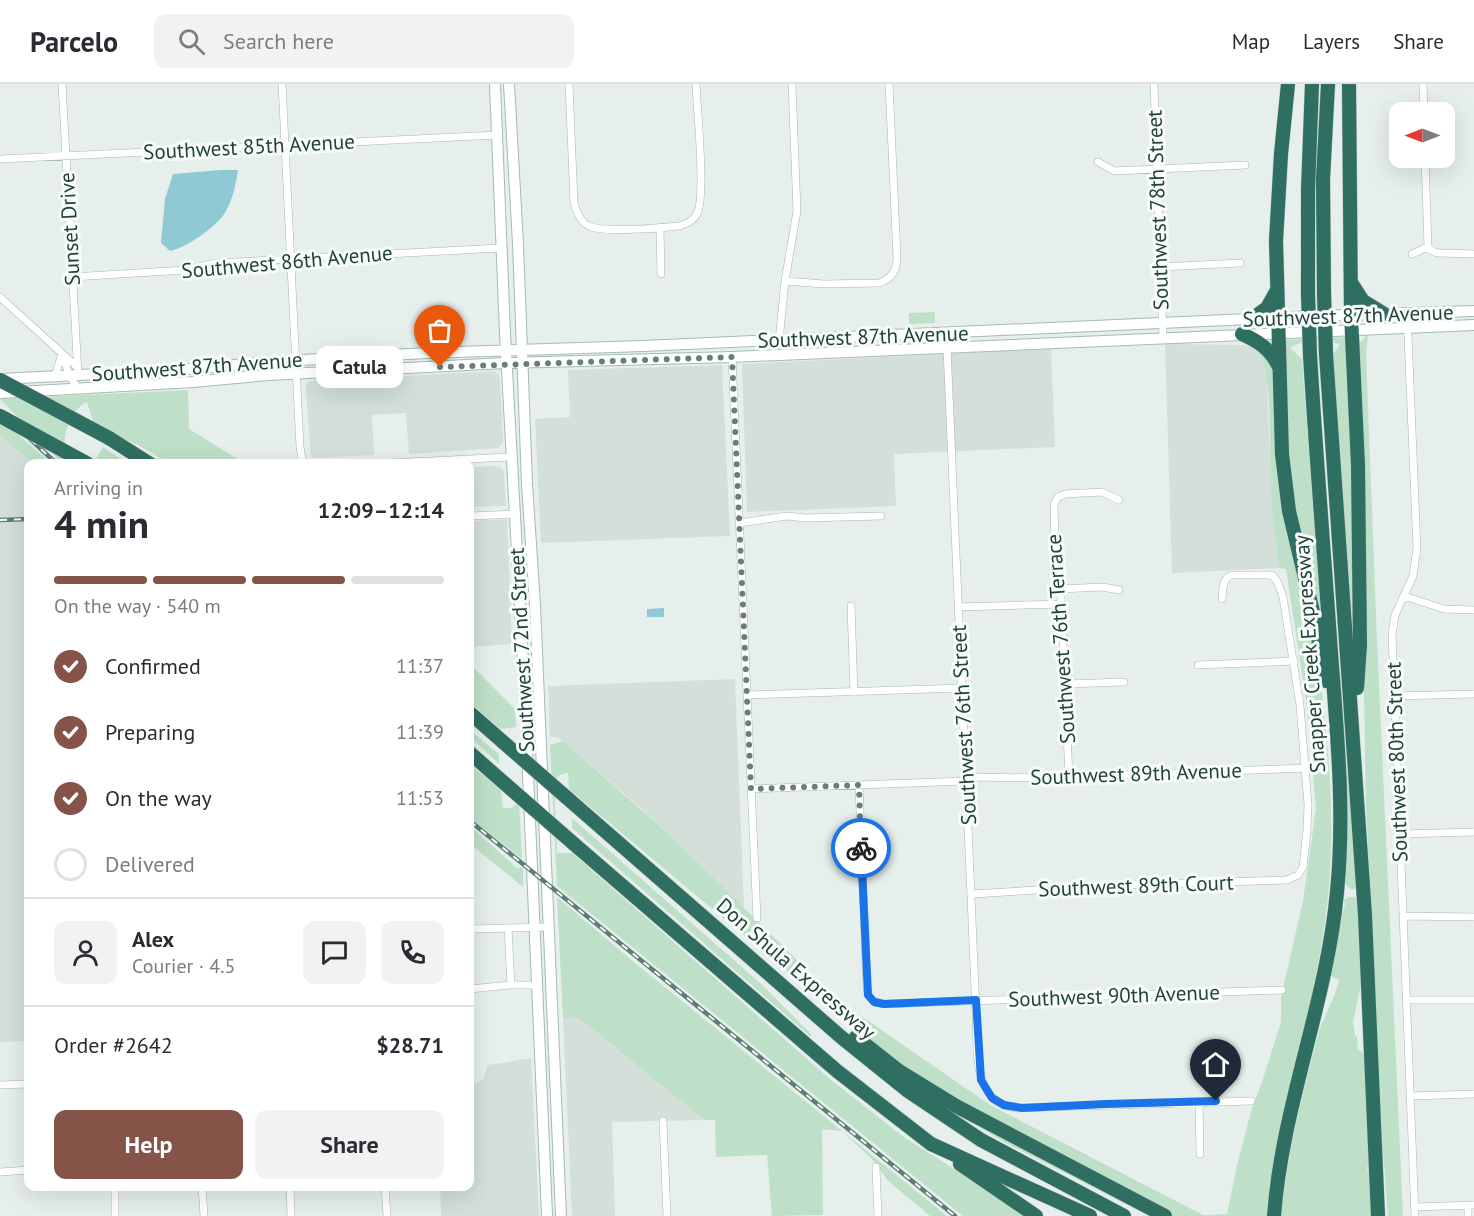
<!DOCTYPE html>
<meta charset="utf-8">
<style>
:root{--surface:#fff;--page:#f2f2f3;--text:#2b2b33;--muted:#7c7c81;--line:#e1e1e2;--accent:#855347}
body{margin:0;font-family:"PT Sans",sans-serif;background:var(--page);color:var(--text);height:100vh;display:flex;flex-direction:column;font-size:22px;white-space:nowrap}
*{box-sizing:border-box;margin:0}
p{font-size:20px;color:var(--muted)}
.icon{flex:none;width:33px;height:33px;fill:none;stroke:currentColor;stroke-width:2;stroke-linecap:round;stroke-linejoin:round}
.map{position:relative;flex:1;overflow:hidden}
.details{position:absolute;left:24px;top:375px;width:450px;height:732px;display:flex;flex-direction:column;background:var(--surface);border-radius:12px;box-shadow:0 6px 24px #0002}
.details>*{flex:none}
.needle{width:39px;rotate:270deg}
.tools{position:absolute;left:1389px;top:18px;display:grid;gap:12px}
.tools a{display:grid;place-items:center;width:66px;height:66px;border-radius:12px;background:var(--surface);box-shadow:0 6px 24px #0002;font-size:30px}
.pin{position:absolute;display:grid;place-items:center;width:51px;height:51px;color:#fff;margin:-62px -26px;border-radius:50% 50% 50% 0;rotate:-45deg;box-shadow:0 0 6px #0007}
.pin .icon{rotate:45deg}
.courier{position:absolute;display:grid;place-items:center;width:60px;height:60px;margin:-30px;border:4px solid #1a73e8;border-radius:50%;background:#fff;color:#222;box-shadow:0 2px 8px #0007}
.bubble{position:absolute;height:42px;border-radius:12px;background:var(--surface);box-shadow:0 6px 24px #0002;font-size:20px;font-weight:800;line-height:42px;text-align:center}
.head em{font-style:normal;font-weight:800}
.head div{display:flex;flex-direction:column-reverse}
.head{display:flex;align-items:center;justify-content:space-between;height:102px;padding:0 30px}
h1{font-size:39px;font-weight:800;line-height:45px}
.bar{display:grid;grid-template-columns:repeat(4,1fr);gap:9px 6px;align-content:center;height:72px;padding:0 30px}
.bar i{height:8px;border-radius:4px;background:var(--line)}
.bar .on{background:var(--accent)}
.bar p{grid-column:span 4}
.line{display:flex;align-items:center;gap:15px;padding:0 30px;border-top:2px solid var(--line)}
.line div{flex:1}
.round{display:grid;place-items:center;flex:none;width:63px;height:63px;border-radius:12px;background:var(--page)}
ol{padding:0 30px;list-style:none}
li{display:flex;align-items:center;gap:18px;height:66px}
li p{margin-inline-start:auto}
li .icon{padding:6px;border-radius:50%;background:var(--accent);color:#fff;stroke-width:4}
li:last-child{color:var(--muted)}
li i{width:33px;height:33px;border:3px solid var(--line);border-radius:50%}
.cta{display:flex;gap:12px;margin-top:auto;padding:12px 30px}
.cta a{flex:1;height:69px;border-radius:12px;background:var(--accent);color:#fff;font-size:24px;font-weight:800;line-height:69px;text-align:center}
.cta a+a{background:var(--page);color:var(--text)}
header{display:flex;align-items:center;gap:36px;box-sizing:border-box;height:84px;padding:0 30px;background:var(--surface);border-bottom:2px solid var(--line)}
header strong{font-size:28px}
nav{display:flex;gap:33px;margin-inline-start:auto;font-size:21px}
.search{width:420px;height:54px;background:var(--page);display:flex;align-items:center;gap:15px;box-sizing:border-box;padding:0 21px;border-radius:12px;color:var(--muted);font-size:22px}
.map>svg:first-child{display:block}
.built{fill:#d4dfda}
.green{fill:#bfe0c8}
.water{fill:#8ec9d4}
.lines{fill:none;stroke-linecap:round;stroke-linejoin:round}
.street-casing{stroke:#a8b8b2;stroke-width:8}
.secondary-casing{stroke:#a4bbb3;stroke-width:12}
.highway-casing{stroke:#c2cac8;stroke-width:15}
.street{stroke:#fff;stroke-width:7}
.secondary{stroke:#fff;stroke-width:10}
.highway{stroke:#2f6f62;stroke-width:14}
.rail-casing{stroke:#5f7d75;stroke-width:4.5}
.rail{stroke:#f7fbf9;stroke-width:2;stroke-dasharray:7;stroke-linecap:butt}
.highway-bridge-casing{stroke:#c2cac8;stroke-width:15;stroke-linecap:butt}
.highway-bridge{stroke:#2f6f62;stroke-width:14}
.done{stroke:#687f78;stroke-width:6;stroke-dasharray:0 10.8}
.route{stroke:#1a73e8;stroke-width:8}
.labels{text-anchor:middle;stroke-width:6;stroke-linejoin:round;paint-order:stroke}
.street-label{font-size:21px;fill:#24423a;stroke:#f7fbf9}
</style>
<header>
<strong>Parcelo</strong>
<div class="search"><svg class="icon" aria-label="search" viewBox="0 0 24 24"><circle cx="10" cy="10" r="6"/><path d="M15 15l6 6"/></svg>Search here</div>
<nav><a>Map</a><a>Layers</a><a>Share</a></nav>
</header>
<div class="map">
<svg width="1474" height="1132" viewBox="0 0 1474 1132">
<rect width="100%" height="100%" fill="#e6efeb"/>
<!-- built -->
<path class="built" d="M 1165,260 L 1243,261 L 1254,263 L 1262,270 L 1267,292 L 1271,410 L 1279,484 L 1172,489 Z
M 1051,265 L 1055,363 L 894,370 L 896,422 L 747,428 L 742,280 Z
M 722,281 L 730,452 L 541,459 L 535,335 L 570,333 L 568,286 Z
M 494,287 L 499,291 L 500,296 L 503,355 L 502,360 L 498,364 L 409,370 L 406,329 L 372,331 L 374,371 L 315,374 L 311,372 L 306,307 L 306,301 L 310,297 Z
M 0,351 L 32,379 L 28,380 L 28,957 L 0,958 Z
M 495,382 L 500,383 L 504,387 L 506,422 L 470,423 L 470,383 Z
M 507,435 L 512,560 L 470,563 L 470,437 Z
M 735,595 L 744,824 L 671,752 L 635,719 L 558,653 L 550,653 L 548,602 Z
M 563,934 L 579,934 L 704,1036 L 612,1038 L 615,1132 L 572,1132 Z
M 531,974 L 539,1132 L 441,1132 L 440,1103 L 470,1102 L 470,1001 L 483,996 L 488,981 Z"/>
<!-- green -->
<path class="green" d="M 935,228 L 935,239 L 909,240 L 909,229 Z
M 1366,252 L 1368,252 L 1366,270 L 1376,532 L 1403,1132 L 1388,1132 L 1383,1068 L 1366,722 L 1358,264 L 1359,259 Z
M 1347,253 L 1354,376 L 1354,561 L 1333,276 L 1333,270 L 1340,261 C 1328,254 1302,255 1290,264 L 1302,275 L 1322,540 L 1290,409 L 1283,256 Z
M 1258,265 L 1272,275 C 1283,351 1295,427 1307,504 C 1322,602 1337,702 1329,802 C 1320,914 1278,1020 1267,1132 L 1174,1132 L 934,1005 L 862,952 L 839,931 L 569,705 L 568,689 L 562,690 L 554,696 L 557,769 L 572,769 L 831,996 L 905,1054 L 1029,1132 L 963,1132 L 557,802 L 550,661 L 563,657 L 671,752 L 794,873 L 808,887 L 812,903 L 828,917 L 864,934 L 990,1021 L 1203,1131 L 1227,1130 L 1237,1081 L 1252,1024 L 1262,998 L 1281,938 L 1281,913 L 1303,817 L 1316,724 L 1307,623 L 1286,485 L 1279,484 C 1276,460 1273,435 1271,411 C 1269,379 1274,287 1258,265 Z
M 188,306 L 189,345 L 244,379 L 169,379 L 138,361 L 94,341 L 87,318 C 75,323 66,341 65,355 C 64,363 66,372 67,379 L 62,379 L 0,315 Z
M 0,334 L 50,379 L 32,379 L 0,351 Z
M 103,363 L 127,379 L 101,379 L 95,377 Z
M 470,580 L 515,625 L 516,643 L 500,645 L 470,618 Z
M 470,646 L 499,670 L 499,680 L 470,653 Z
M 470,681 L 501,706 L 503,724 L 511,724 L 519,718 L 522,775 L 470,734 Z
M 1347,683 L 1358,802 L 1354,805 L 1350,805 L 1345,799 L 1347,748 Z
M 572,734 L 760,899 L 811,950 L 811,953 L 572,744 Z
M 470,742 L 518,785 L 520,783 L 523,785 L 523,803 L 470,760 Z
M 557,813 L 635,879 L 947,1132 L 930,1132 L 888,1097 L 872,1075 L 842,1047 L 822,1045 L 823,1131 L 772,1132 L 767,1071 L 716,1073 L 715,1036 L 704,1036 L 579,934 L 563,934 Z
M 1348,813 L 1355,813 L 1358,818 L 1361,900 L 1353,938 L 1355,952 L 1357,953 L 1358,966 L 1361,967 L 1365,971 L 1369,1073 L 1367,1086 L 1370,1086 L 1372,1132 L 1281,1132 C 1287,1071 1302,1011 1318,951 C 1323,932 1335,916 1339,896 L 1331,892 L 1342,830 L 1345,821 L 1344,816 Z
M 961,1032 L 1155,1132 L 1149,1132 L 1004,1058 Z"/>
<!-- water -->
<path class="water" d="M 221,86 L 238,86 C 236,99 233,115 226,127 C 218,142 186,164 170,167 L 161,159 L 165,115 L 173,90 Z
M 664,524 L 664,533 L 647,533 L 647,525 Z"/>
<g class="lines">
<defs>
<path id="street" d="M 62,0 L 78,291
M 282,0 L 300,363 L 302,375 L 307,380
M 569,0 L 574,119 C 577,128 580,138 589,142 C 603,149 662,144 679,142 C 687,140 693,137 697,130 C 706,112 697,25 696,0
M 1154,0 L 1163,253
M 1423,0 L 1424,28
M 1425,74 L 1428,163
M 0,75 L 498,51
M 1098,78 L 1114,87 L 1245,81
M 660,143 L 661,190
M 1428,163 L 1434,168 L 1439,169 L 1474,170
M 1412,170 L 1428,163
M 1161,183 L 1240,179
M 72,193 L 186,186 L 216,179 L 236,178 L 501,164
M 785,197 L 824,200 L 879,199 C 892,195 897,186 897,173 L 889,0
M 0,213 L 77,283
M 1407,229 L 1417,464 L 1413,492 L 1395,531 L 1392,551 L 1415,1132
M 779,257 L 785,197 L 797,127 L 792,0
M 947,264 L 976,927 C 978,961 970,1019 1016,1024 L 1251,1017
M 63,272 L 69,291 L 78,305
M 732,273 L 757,834
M 55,292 L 62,270
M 370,380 L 511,373
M 470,432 L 515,430
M 739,439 L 787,432 L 806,434 L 881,432
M 1060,505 L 1102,503 L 1119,506
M 1404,512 L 1444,525 L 1474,526
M 851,522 L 854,608
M 958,523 L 1061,520
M 1198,581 L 1294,577
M 1065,600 L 1124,598
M 747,611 L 962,604
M 1394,612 L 1474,610
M 966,693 L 1048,694 L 1306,684
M 1069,693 L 1061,512 L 1055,457 L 1054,420 L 1058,413 L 1065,410 L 1102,408 L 1119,416
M 859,701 L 867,905 C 869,915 874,919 884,920 L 1282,906
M 751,705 L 966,697
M 1400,750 L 1474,748
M 972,810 L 1121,801 L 1287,796 L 1298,791 L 1303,783 L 1307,746 L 1308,721 L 1300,621 L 1283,513 L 1277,497 L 1272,491 L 1233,491 C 1222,493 1223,505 1222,515
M 1404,832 L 1474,833
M 508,844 L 511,901 L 537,901
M 470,845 L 548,843
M 470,905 L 511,901
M 1407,916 L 1474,916
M 0,1001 L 28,1000
M 1411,1012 L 1474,1010
M 1199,1018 L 1200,1070
M 663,1037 L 667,1132
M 876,1083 L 878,1132
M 0,1088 L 28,1086
M 115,1102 L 115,1132
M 202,1102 L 204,1132
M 290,1102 L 291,1132
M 385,1102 L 387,1132
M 1468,1121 L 1468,1132
M 1415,1123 L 1474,1121"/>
<path id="secondary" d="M 495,0 L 505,249 L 524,597 L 547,1132
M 509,0 L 518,160 L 527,400 L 535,521 L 561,1132
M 0,295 L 178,286 L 266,278 L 427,269 L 643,262 L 1317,232 L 1474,227
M 0,309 L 193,298 L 268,291 L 506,279 L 732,273 L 1474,241"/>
<path id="highway" d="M 1288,0 L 1281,70 L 1276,157 L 1282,370 L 1289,427 L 1314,532 L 1326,597
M 1349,0 L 1351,231 L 1358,381 L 1360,561 L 1357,604
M 1352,200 L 1363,217 L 1384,230
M 1324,209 L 1323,95 L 1328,0
M 1308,210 L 1308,106 L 1312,0
M 1252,235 L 1267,224 L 1276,208
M 1242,250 C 1258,257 1270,265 1278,281
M 1326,270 L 1365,831 L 1378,1132
M 109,354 L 150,380
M 470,629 L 503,658
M 470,669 L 503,698
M 566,713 L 841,953 L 908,1007 L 981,1056 L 1124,1132
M 574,760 L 837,987 L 931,1060 L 1090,1132
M 856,953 L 899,987 L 956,1022 L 1165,1132
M 960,1080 L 1036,1132
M 1274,1132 C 1282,1022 1327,918 1337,808 C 1345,728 1337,648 1331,569 C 1324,469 1316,370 1310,271"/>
</defs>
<!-- street casing -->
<use href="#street" class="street-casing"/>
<!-- secondary casing -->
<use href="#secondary" class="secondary-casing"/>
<!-- highway casing -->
<use href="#highway" class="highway-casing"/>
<!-- street -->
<use href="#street" class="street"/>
<!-- secondary -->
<use href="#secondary" class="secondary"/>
<!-- highway -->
<use href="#highway" class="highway"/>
<defs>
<path id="rail" d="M 0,327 L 57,380
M 0,436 L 28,435
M 470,737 L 955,1132"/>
</defs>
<!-- rail casing -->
<use href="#rail" class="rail-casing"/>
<!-- rail -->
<use href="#rail" class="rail"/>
<defs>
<path id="highway-bridge" d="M 1324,209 L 1326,270
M 1308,210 L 1310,271
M 0,296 L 109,354
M 0,332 L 88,380
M 503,658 L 566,713
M 503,698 L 574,760"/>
</defs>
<!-- highway-bridge casing -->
<use href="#highway-bridge" class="highway-bridge-casing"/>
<!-- highway-bridge -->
<use href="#highway-bridge" class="highway-bridge"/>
</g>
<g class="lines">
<!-- done -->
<path class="done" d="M 440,283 L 732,273 L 751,705 L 859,701 L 861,764"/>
<!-- route -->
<path class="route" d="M 861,764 L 868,911 L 874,918 L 884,920 L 976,916 L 981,996 L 992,1014 L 1004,1021 L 1022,1024 L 1106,1020 L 1216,1017"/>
</g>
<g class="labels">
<!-- street labels -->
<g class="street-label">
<text transform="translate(249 63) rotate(-3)" y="7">Southwest 85th Avenue</text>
<text transform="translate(1158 126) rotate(-92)" y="7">Southwest 78th Street</text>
<text transform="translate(70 145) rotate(-93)" y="7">Sunset Drive</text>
<text transform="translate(287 178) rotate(-5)" y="7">Southwest 86th Avenue</text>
<text transform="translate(1348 232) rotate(-2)" y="7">Southwest 87th Avenue</text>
<text transform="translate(863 253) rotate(-2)" y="7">Southwest 87th Avenue</text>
<text transform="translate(197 283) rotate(-4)" y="7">Southwest 87th Avenue</text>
<text transform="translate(1061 555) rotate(-94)" y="7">Southwest 76th Terrace</text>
<text transform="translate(522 566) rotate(-93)" y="7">Southwest 72nd Street</text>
<text transform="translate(1310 570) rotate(-94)" y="7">Snapper Creek Expressway</text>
<text transform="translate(964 641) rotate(-93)" y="7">Southwest 76th Street</text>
<text transform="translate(1397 678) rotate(-92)" y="7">Southwest 80th Street</text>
<text transform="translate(1136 690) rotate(-2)" y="7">Southwest 89th Avenue</text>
<text transform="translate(1136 802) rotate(-2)" y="7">Southwest 89th Court</text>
<text transform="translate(796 885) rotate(41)" y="7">Don Shula Expressway</text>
<text transform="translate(1114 912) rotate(-2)" y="7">Southwest 90th Avenue</text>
</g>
</g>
</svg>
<div class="tools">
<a><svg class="needle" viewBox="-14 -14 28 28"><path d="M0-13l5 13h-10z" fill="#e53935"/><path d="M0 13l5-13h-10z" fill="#7c7c81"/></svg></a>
</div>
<div class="pin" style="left:440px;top:283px;background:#ea580c"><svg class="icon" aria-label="bag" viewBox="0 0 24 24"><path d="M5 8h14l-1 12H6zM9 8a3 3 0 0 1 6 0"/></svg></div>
<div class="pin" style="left:1216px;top:1017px;background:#1f2937"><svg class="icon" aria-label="home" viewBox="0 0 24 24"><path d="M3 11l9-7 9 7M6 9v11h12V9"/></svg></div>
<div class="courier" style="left:861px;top:764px"><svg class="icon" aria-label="bike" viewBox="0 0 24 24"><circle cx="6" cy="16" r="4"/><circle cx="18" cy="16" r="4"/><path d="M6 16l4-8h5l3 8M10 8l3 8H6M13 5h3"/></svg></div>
<div class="bubble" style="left:316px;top:262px;width:87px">Catula</div>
<section class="details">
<div class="head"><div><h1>4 min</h1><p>Arriving in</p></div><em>12:09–12:14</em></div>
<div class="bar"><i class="on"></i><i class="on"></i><i class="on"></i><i></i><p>On the way · 540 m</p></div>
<ol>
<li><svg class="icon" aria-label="check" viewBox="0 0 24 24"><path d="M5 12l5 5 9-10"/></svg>Confirmed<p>11:37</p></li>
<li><svg class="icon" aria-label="check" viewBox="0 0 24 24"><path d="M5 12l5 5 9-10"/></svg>Preparing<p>11:39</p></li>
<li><svg class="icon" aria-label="check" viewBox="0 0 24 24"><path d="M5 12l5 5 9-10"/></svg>On the way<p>11:53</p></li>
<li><i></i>Delivered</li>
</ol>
<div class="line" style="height:108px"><a class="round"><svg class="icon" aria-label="person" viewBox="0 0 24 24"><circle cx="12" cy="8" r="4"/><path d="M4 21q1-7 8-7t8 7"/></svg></a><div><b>Alex</b><p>Courier · 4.5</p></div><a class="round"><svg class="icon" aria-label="chat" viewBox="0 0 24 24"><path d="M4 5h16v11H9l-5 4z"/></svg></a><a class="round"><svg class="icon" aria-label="phone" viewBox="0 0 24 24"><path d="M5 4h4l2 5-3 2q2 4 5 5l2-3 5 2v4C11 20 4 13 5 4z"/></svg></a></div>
<div class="line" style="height:78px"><div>Order #2642</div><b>$28.71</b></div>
<div class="cta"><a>Help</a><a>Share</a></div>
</section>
</div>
